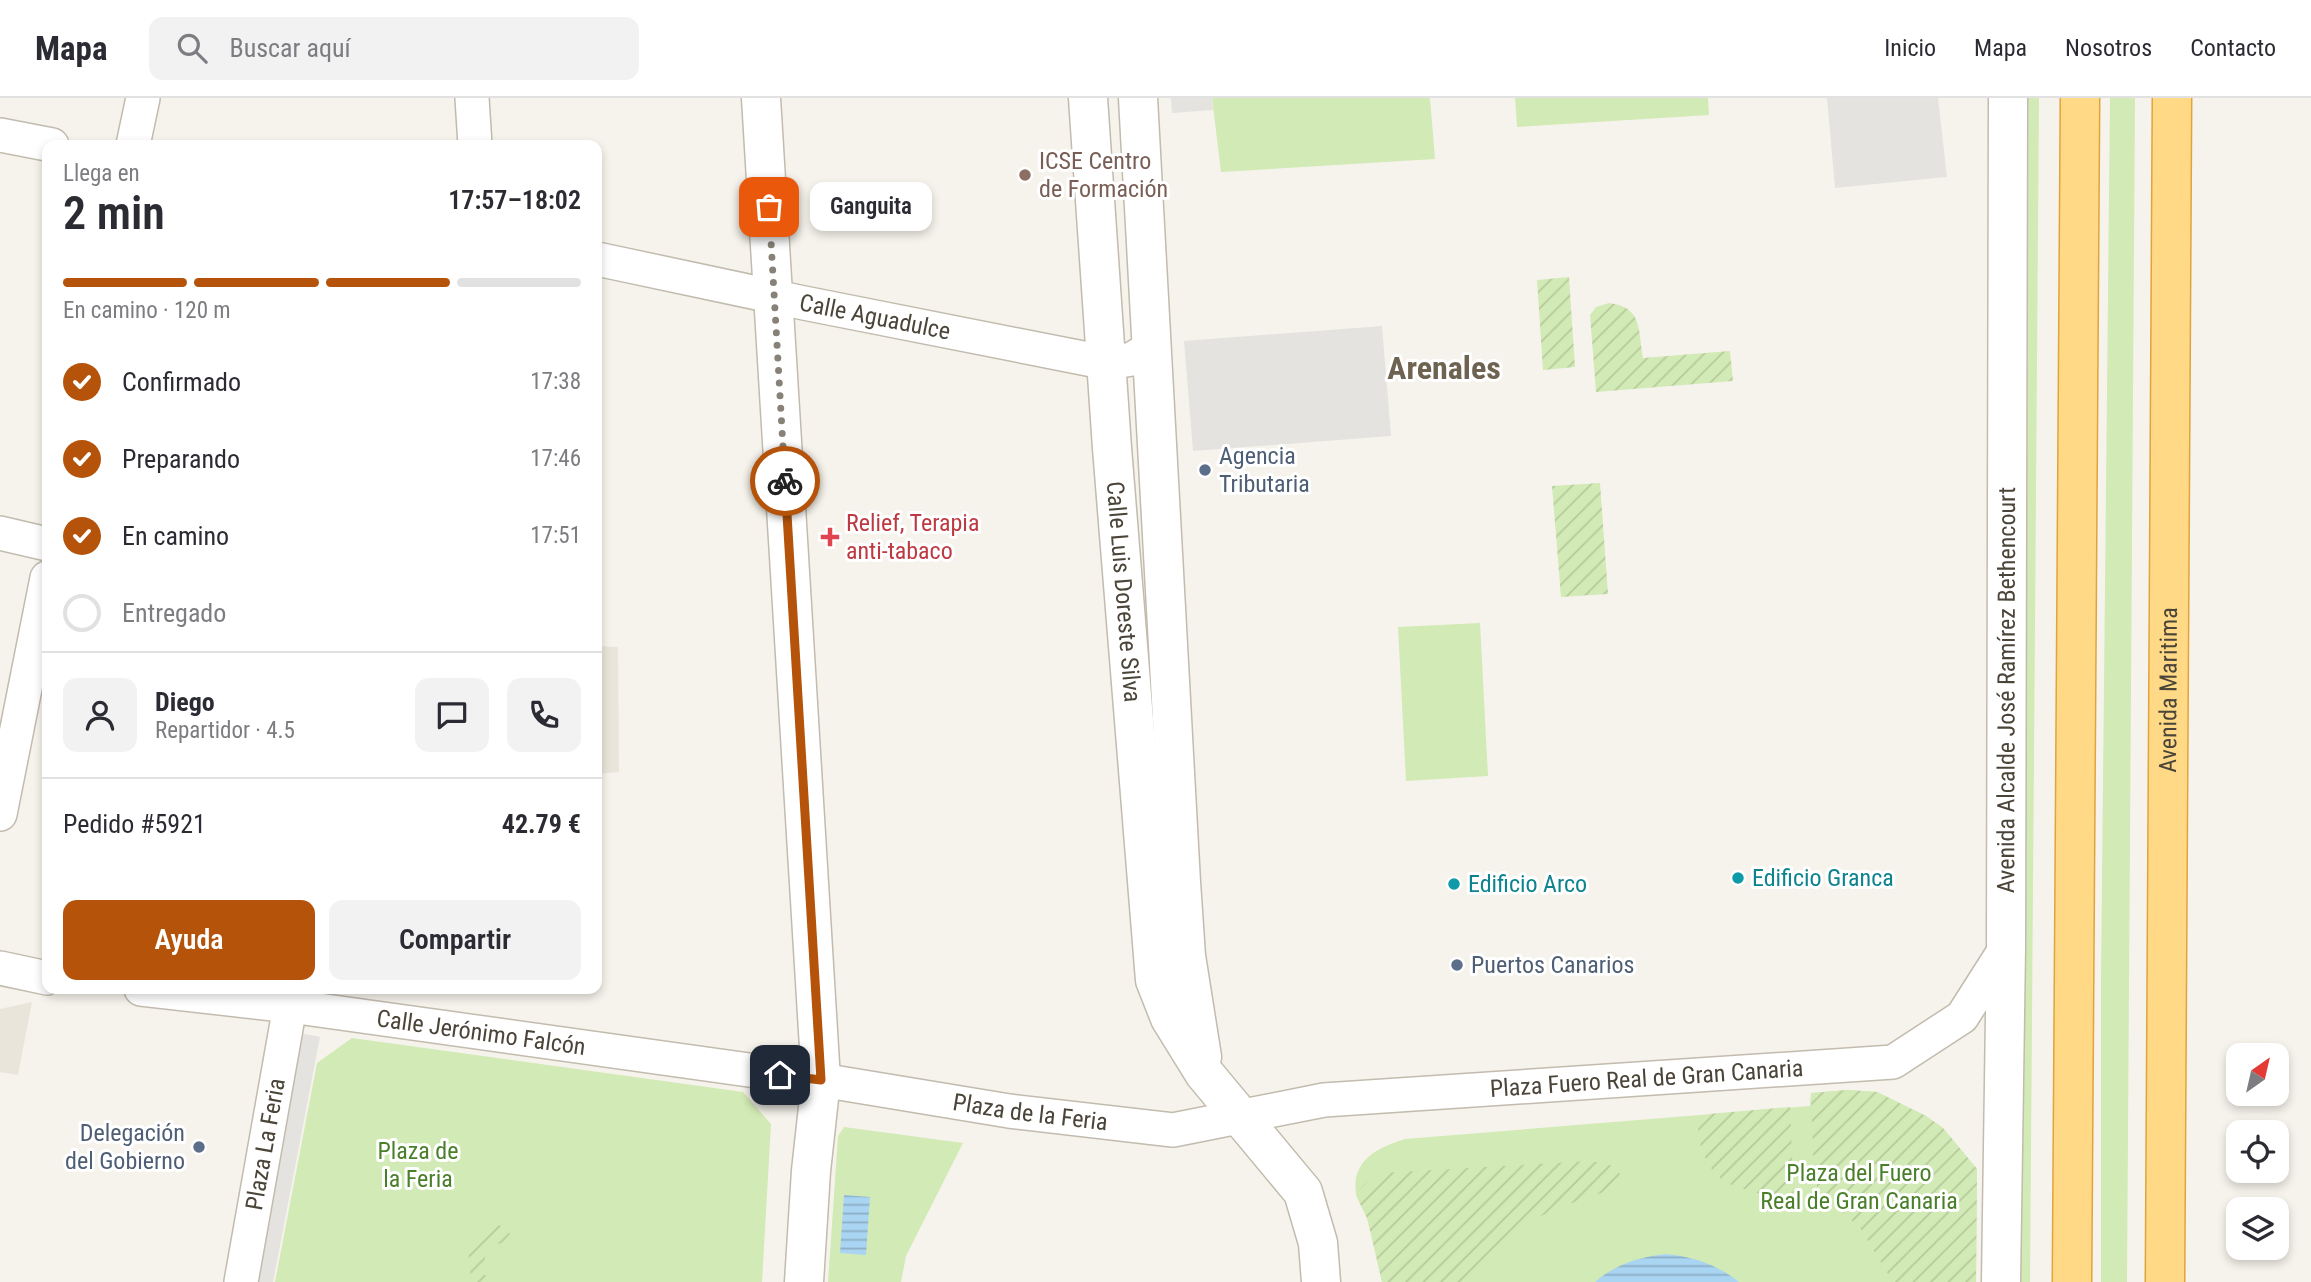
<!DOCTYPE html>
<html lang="es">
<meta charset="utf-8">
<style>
:root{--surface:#fff;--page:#f2f2f3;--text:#2b2b33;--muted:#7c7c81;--line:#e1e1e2;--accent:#b45309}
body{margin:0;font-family:"Roboto Condensed",sans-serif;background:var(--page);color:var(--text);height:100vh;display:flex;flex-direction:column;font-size:26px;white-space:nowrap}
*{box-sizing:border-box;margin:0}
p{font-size:23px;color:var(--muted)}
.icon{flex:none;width:38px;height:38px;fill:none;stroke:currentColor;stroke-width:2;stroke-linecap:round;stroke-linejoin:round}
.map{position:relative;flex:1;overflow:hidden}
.panel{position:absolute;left:42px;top:42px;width:560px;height:854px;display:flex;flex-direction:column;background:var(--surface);border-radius:14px;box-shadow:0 4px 10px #0003}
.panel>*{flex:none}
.needle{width:46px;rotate:34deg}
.fabs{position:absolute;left:2226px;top:945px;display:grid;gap:14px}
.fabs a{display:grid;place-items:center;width:63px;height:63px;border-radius:14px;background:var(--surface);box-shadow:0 4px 10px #0003;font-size:35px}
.pin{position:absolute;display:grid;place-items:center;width:60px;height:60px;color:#fff;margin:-30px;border-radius:14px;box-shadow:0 4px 10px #0006}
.courier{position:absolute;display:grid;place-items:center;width:70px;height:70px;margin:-35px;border:5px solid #b45309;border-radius:50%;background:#fff;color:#222;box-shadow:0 2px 9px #0007}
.bubble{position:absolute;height:49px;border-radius:14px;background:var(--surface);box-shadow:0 4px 10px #0003;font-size:23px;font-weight:600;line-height:49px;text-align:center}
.overview em{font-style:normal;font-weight:600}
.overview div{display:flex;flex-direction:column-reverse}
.overview{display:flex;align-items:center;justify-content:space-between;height:119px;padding:0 21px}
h1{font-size:46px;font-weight:600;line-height:52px}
.bar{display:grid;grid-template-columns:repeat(4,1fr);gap:10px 7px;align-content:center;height:84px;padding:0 21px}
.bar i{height:9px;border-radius:5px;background:var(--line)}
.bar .active{background:var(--accent)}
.bar p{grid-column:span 4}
.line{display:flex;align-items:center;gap:18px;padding:0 21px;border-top:2px solid var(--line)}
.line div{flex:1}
.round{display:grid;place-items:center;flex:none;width:74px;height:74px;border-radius:14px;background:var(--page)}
ol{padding:0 21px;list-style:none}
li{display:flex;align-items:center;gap:21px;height:77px}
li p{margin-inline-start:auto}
li .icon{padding:7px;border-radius:50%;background:var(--accent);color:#fff;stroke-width:4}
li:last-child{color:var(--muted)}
li i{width:38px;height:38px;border:4px solid var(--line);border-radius:50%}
.cta{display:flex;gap:14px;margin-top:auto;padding:14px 21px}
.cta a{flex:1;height:80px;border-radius:14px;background:var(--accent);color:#fff;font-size:28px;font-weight:600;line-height:80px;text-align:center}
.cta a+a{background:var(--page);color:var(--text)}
header{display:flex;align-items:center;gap:42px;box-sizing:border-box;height:98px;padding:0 35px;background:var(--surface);border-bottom:2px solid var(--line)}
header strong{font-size:33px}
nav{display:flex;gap:38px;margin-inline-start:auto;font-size:24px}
.search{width:490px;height:63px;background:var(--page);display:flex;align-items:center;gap:18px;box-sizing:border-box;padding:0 24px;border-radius:14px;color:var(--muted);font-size:26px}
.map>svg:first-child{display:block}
.residential{fill:#eae5da}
.green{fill:#d2eab5}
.garden{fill:url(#garden-furrows)}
.parking{fill:#e5e3e0}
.water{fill:url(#water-rules)}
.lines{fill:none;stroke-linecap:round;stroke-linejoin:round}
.minor-casing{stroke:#c2bbae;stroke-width:36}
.tertiary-casing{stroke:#c2bbae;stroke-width:41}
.trunk-casing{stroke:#e0a43c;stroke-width:41}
.minor{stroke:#fff;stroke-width:33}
.tertiary{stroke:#fff;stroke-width:38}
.trunk{stroke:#ffd985;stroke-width:38}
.done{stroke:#878178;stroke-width:7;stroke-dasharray:0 12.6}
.route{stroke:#b45309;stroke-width:9}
.education-dot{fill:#8d6e63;stroke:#fff;stroke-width:2.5}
.service-dot{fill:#5c6f8a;stroke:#fff;stroke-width:2.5}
.health-dot{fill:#e0444e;stroke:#fff;stroke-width:2.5}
.culture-dot{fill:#0f9aa8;stroke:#fff;stroke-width:2.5}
.labels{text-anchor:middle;stroke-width:6;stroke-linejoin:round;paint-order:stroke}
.education-label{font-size:24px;fill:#785e54;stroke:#fff;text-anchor:start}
.street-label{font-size:24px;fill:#4b4439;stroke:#fff}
.service-label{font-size:24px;fill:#4e5e75;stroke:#fff;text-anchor:start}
.health-label{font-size:24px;fill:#be3a42;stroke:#fff;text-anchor:start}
.culture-label{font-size:24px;fill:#0d838f;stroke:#fff;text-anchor:start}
.park-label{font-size:24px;fill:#4a7f2a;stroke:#fff}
.district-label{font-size:32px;font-weight:bold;fill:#6e6250;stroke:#fff}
</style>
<header>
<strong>Mapa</strong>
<div class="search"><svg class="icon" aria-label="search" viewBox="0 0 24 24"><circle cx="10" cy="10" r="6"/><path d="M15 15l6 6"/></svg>Buscar aquí</div>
<nav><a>Inicio</a><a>Mapa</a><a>Nosotros</a><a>Contacto</a></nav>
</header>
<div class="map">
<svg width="2311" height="1184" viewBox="0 0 2311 1184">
<defs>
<pattern id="garden-furrows" width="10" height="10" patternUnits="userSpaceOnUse" patternTransform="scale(1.75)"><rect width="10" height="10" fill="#d2eab5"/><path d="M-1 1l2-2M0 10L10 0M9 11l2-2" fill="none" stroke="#b6ca9c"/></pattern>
<pattern id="water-rules" width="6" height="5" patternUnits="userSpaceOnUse" patternTransform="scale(1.75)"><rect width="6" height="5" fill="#a9d4f2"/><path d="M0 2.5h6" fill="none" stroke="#8caec5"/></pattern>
</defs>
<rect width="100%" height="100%" fill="#f6f3ec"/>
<!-- residential -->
<path class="residential" d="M 597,548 L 618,549 L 619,674 L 597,676 Z
M 32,904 L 18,977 L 0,974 L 0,911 Z"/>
<!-- green -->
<path class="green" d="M 1212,0 L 1430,0 L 1435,61 L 1221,74 Z
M 1515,0 L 1708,0 L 1709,17 L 1517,29 Z
M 2023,0 L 2039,0 L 2030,1184 L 2015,1184 Z
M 2110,0 L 2135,0 L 2127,1184 L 2101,1184 L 2101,881 Z
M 1480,525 L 1488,678 L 1406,683 L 1398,529 Z
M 352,940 L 743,994 L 771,1026 L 762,1184 L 275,1184 L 317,965 Z
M 1848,992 L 1877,994 L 1926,1018 L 1943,1030 L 1977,1071 L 1976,1184 L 1382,1184 C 1377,1163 1374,1140 1367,1120 C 1364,1112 1358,1104 1356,1095 C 1351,1062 1379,1049 1405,1041 L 1810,1008 L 1811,995 Z
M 844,1029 L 963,1045 L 906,1158 L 901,1184 L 828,1184 L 838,1038 Z"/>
<!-- garden -->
<path class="garden" d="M 1569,179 L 1575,269 L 1543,272 L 1537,182 Z
M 1609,205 C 1643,209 1638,232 1643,260 L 1730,253 L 1733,283 L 1596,294 L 1590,217 L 1596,209 Z
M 1600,385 L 1608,496 L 1561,499 L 1552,388 Z
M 1848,992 L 1877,994 L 1926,1018 L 1943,1030 L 1977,1071 L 1976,1184 L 1893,1184 L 1860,1130 L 1819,1092 L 1814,1081 L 1811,995 Z
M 1790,1009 L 1794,1104 C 1780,1101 1733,1090 1724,1083 C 1707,1071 1698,1048 1698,1028 L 1709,1016 Z
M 1591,1063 L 1610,1067 L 1621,1077 L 1620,1086 L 1611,1092 C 1546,1112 1506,1128 1464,1184 L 1382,1184 L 1367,1120 L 1356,1097 C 1363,1086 1370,1081 1381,1075 Z
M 496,1126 L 507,1130 L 510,1136 L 503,1145 L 492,1147 L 485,1159 L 483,1175 L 493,1184 L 473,1184 C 464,1161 468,1131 496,1126 Z"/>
<!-- parking -->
<path class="parking" d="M 1171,0 L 1212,0 L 1213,12 L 1172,15 Z
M 1827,0 L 1938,0 L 1947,79 L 1835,90 Z
M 1382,228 L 1391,338 L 1193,353 L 1184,243 Z
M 300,935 L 320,939 L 273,1184 L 254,1184 Z"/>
<!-- water -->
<path class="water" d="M 844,1097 L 870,1099 L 866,1157 L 840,1155 Z
M 1666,1156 C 1694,1159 1716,1166 1739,1184 L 1595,1184 C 1616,1166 1639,1159 1666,1156 Z"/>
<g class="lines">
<defs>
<g id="minor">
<path d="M 472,0 L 475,47"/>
<path d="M 0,37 L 52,47"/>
<path d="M 133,47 L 143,0"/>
<path id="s1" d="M 597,161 L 804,205 L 1108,265 L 1132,261 L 1152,249"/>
<path d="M 0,435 L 47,446"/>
<path d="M 0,716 L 47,480"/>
<path d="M 0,870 L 47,880"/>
<path id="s2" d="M 141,891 L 290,908 L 821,982 L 1009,1013 L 1173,1032 L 1324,1002 L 1893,964 L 1962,919 L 2006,850"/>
<path id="s3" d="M 241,1184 L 290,908"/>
</g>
<g id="tertiary">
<path d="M 761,0 L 821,982 L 811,1073 L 804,1184"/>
<path id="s4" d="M 1088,0 L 1112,350 L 1155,882 L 1170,920 L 1204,975 L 1303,1094 L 1318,1145 L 1321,1184"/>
<path d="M 1138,0 L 1181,784 L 1186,858 L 1202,959"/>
<path id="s5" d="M 2001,1184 L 2006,850 L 2008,0"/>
</g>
<g id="trunk">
<path d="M 2072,1184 L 2080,0"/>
<path id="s6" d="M 2165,1184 L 2172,0"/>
</g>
</defs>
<!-- minor casing -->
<use href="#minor" class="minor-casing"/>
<!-- tertiary casing -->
<use href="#tertiary" class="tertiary-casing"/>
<!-- trunk casing -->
<use href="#trunk" class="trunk-casing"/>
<!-- minor -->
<use href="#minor" class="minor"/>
<!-- tertiary -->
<use href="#tertiary" class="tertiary"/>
<!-- trunk -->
<use href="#trunk" class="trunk"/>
</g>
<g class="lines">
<!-- done -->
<path class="done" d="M 769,109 L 785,383"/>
<!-- route -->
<path class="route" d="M 780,977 L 821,982 L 785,383"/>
</g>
<!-- markers -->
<circle class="education-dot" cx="1025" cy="77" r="7"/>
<g class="service-dot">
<circle cx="1205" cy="372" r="7"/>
<circle cx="1457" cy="867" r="7"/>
<circle cx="199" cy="1049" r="7"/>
</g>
<path class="health-dot" d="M826.5 428.5h7v7h7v7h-7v7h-7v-7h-7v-7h7z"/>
<g class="culture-dot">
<circle cx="1738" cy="780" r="7"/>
<circle cx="1454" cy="786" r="7"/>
</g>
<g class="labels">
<!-- education labels -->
<g class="education-label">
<text x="1039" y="71">ICSE Centro<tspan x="1039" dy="28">de Formación</tspan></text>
</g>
<!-- street labels -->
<g class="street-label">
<text dy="8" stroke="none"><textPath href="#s1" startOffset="284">Calle Aguadulce</textPath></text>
<text dy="8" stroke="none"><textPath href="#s4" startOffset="495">Calle Luis Doreste Silva</textPath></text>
<text dy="8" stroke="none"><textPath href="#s5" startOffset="592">Avenida Alcalde José Ramírez Bethencourt</textPath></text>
<text dy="8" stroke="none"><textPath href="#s6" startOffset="592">Avenida Maritima</textPath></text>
<text dy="8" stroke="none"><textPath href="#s2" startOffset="343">Calle Jerónimo Falcón</textPath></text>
<text dy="8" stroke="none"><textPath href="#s2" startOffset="1519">Plaza Fuero Real de Gran Canaria</textPath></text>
<text dy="8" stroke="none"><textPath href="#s2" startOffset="898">Plaza de la Feria</textPath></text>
<text dy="8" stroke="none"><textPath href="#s3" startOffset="140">Plaza La Feria</textPath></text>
</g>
<!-- service labels -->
<g class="service-label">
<text x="1219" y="366">Agencia<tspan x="1219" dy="28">Tributaria</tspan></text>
<text x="1471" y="875">Puertos Canarios</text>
<text x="185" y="1043" text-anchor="end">Delegación<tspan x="185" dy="28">del Gobierno</tspan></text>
</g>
<!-- health labels -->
<g class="health-label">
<text x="846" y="433">Relief, Terapia<tspan x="846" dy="28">anti-tabaco</tspan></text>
</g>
<!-- culture labels -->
<g class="culture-label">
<text x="1752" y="788">Edificio Granca</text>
<text x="1468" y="794">Edificio Arco</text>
</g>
<!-- park labels -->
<g class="park-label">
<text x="418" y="1061">Plaza de<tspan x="418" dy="28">la Feria</tspan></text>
<text x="1859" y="1083">Plaza del Fuero<tspan x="1859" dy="28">Real de Gran Canaria</tspan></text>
</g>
<!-- district labels -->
<g class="district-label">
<text x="1444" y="281">Arenales</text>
</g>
</g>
</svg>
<div class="fabs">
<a><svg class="needle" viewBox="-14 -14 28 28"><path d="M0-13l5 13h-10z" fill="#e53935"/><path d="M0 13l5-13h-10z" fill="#7c7c81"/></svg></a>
<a><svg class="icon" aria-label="locate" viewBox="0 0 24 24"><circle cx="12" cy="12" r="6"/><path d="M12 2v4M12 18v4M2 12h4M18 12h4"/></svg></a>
<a><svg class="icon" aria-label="layers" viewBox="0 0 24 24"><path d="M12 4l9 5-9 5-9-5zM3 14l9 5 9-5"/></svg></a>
</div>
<div class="pin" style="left:769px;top:109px;background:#ea580c"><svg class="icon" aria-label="bag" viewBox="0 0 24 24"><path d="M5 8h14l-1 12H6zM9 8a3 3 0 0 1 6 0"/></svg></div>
<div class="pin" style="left:780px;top:977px;background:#1f2937"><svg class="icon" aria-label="home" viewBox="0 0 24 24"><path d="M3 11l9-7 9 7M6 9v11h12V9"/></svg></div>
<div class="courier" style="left:785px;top:383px"><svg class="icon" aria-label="bike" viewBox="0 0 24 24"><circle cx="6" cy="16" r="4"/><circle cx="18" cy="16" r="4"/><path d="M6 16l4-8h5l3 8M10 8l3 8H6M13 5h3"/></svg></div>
<div class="bubble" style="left:810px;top:84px;width:122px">Ganguita</div>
<section class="panel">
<div class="overview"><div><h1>2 min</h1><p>Llega en</p></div><em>17:57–18:02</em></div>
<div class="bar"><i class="active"></i><i class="active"></i><i class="active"></i><i></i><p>En camino · 120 m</p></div>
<ol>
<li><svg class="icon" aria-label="check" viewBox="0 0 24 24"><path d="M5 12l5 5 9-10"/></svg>Confirmado<p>17:38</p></li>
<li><svg class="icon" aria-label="check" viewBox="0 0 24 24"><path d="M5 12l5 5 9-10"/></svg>Preparando<p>17:46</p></li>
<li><svg class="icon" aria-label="check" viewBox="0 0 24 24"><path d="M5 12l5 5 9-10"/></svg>En camino<p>17:51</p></li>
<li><i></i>Entregado</li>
</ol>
<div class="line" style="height:126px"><a class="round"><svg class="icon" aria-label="person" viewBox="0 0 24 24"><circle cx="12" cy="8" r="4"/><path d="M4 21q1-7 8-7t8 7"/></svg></a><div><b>Diego</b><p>Repartidor · 4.5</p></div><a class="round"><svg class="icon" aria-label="chat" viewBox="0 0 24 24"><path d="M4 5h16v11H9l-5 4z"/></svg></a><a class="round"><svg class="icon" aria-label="phone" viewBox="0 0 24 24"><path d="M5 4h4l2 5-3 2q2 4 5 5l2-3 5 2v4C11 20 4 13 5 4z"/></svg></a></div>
<div class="line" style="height:91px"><div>Pedido #5921</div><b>42.79 €</b></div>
<div class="cta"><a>Ayuda</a><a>Compartir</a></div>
</section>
</div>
